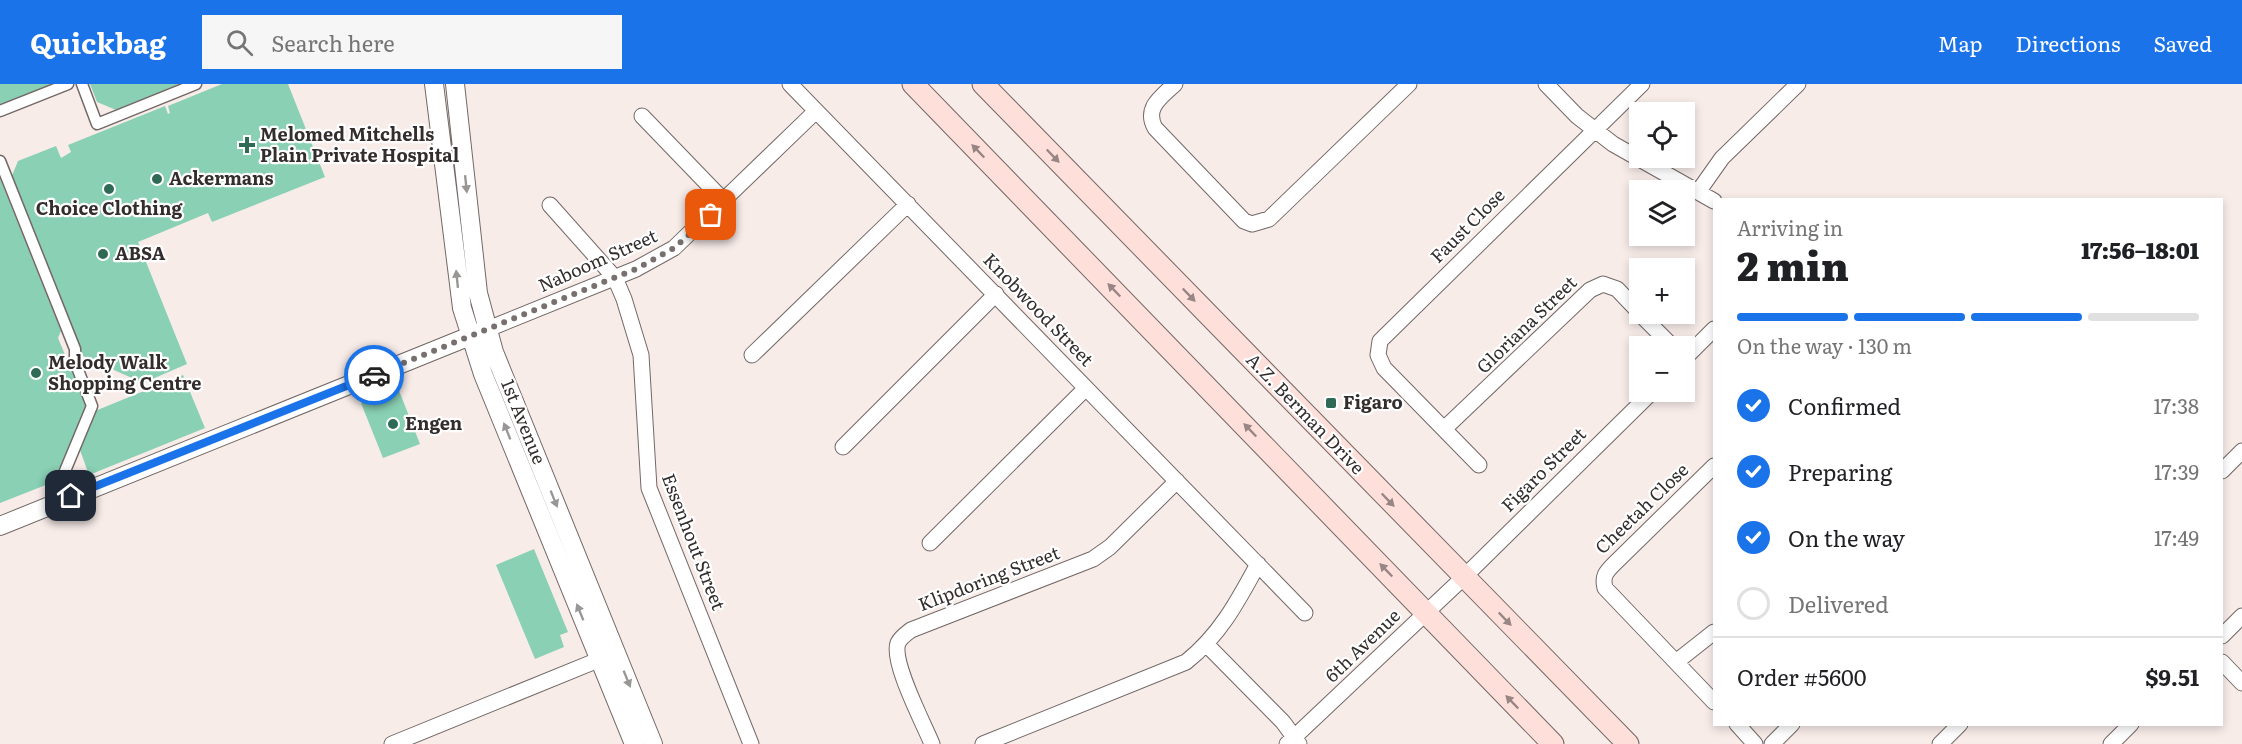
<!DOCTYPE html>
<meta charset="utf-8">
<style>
:root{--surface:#fff;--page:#f6f6f6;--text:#202124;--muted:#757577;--line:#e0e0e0;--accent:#1a73e8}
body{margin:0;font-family:Literata,serif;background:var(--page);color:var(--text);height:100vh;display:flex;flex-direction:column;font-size:22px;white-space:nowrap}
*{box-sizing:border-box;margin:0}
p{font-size:20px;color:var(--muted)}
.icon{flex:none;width:33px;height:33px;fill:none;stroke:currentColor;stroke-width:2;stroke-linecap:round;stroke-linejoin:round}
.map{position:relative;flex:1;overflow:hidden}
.details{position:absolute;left:1713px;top:114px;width:510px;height:528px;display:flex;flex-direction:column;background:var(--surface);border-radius:0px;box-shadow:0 3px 9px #0003}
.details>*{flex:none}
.fabs{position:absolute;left:1629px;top:18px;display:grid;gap:12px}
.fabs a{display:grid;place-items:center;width:66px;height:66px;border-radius:0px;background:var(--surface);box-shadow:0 3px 9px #0003;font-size:30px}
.pin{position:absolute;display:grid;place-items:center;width:51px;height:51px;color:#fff;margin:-26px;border-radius:12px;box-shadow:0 3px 9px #0006}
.courier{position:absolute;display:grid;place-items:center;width:60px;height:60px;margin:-30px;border:4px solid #1a73e8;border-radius:50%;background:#fff;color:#222;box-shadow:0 2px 8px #0007}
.head em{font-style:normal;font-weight:800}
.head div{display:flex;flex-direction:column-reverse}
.head{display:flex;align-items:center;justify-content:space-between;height:102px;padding:0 24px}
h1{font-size:39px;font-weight:800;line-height:45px}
.bar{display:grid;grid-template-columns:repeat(4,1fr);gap:9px 6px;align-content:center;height:72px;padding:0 24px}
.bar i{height:8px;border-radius:4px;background:var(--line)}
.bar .current{background:var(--accent)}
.bar p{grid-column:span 4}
.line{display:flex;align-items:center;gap:15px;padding:0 24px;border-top:2px solid var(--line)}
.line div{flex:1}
ol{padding:0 24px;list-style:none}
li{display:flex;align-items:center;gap:18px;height:66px}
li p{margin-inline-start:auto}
li .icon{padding:6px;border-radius:50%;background:var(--accent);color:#fff;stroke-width:4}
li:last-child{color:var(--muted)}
li i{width:33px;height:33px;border:3px solid var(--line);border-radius:50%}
header{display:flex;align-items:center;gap:36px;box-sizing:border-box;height:84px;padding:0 30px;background:var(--accent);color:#fff}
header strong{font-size:28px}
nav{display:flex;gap:33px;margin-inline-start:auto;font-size:21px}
.search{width:420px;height:54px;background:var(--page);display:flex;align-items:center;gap:15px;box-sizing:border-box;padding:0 21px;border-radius:0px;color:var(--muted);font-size:22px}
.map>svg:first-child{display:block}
.building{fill:#89d0b4}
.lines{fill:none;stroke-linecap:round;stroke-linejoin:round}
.pedestrian-casing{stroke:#736866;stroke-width:13}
.minor-casing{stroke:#736866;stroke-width:17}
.tertiary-casing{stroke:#736866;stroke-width:20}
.secondary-casing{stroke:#736866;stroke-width:23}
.pedestrian{stroke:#fff;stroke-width:10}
.minor{stroke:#fff;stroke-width:15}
.tertiary{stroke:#fff;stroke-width:18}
.secondary{stroke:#fedfda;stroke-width:21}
.oneway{fill:#988684}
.oneway2{fill:#999696}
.done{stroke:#78706f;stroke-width:6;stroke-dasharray:0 10.8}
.route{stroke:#1a73e8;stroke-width:8}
.poi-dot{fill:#2e6a55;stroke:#fff;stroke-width:2}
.labels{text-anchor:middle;stroke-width:4.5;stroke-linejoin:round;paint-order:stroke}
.poi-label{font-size:18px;font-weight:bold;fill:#332e2d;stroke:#fff;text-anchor:start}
.street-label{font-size:18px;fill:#332e2d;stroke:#fff}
</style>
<header>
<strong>Quickbag</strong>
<div class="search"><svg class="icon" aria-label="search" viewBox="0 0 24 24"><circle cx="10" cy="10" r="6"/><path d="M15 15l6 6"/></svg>Search here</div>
<nav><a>Map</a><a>Directions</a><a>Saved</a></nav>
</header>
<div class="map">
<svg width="2242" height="660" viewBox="0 0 2242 660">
<rect width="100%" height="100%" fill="#f8ece9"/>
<!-- building -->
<path class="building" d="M 0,0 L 52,0 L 0,21 Z
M 90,0 L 179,0 L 116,26 L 97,18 Z
M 222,0 L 288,0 L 325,93 L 212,138 L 208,129 L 138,158 L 187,280 L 143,299 L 83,272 L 11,94 L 18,77 L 56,62 L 61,74 L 71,68 L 68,61 L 165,22 L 168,30 L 170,29 L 168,22 Z
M 0,94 L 61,247 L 58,254 L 87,323 L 56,397 L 0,419 Z
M 183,291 L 205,344 L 89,391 L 80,366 L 95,327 Z
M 398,304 L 420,360 L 383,374 L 361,319 Z
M 534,465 L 568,548 L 560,551 L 564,563 L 535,575 L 496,481 Z"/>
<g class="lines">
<defs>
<path id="pedestrian" d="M 82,0 L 97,40 L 196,0
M 0,27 L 68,0
M 0,77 L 75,265 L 75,278 L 92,322 L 60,399"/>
<path id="minor" d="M 790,0 L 1305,529
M 1175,0 C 1161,13 1144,24 1155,44 L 1244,137 L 1252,140 L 1269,135 L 1409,0
M 1546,0 L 1577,32 L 1613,60 L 1714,117
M 642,32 L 724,117
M 1698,108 L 1722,74 L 1798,0
M 550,121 L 615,194 L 624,215 L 641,271 L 649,404 L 751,660
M 1640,230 L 1672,262
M 488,245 L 636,185 L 674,164 L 816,27
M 752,271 L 908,120
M 1684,275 L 1714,245
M 1444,345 L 1590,206 L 1603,200 L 1617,205 L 1640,229
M 843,363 L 996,210
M 1479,381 L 1384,284 L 1378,271 L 1380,257 L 1642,0
M 1714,382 L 1614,480 C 1606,488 1602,492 1605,504 L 1714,618
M 2222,387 L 2242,367
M 930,459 L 1086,304
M 2222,552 L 2242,532
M 1207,561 L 1283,638 L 1299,660
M 1676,578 L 1714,548
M 2222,578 L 2242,599
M 1737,640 L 1755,660
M 392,660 L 608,572
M 932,660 C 924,640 891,578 898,559 C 901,553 906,550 911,546 L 1093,475 L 1110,463 L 1177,397
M 983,660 L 1186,578 C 1220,551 1238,517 1258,480
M 1287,660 L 1464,493 L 1652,308
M 1772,660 L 1792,640
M 1940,660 L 1960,640
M 2111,660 L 2131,640"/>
<path id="tertiary" d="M 434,0 L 462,224 L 483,290 L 634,660
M 455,0 L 478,209 L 494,268 L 653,660
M 0,442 L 480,248"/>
<path id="secondary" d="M 913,0 L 1553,660
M 983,0 L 1628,660"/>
</defs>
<!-- pedestrian casing -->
<use href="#pedestrian" class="pedestrian-casing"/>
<!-- minor casing -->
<use href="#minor" class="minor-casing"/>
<!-- tertiary casing -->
<use href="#tertiary" class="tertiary-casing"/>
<!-- secondary casing -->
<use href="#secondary" class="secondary-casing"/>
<!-- pedestrian -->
<use href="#pedestrian" class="pedestrian"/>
<!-- minor -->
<use href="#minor" class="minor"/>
<!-- tertiary -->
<use href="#tertiary" class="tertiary"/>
<!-- secondary -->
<use href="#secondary" class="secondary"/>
</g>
<!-- one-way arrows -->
<defs><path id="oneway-solid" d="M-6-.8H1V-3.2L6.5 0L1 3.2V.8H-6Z" transform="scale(1.5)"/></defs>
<g class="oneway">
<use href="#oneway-solid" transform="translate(978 67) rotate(-134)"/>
<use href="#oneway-solid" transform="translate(1053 72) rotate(46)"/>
<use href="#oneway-solid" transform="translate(1114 206) rotate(-134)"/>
<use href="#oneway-solid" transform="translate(1189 211) rotate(46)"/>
<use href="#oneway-solid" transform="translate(1250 346) rotate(-134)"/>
<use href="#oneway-solid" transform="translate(1388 416) rotate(46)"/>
<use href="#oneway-solid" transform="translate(1386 486) rotate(-134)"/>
<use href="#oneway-solid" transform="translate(1505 535) rotate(46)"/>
<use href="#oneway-solid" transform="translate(1512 618) rotate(-134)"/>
</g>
<g class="oneway2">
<use href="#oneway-solid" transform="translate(466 100) rotate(84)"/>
<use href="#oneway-solid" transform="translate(457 195) rotate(-96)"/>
<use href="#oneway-solid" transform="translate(507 347) rotate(-112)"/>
<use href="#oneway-solid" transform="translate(554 415) rotate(68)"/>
<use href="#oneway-solid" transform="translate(580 528) rotate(-112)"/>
<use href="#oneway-solid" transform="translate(627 595) rotate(68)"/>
</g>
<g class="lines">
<!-- done -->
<path class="done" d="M 374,291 L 636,185 L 674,164 L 711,131"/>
<!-- route -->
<path class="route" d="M 71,412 L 374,291"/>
</g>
<!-- markers -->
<g class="poi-dot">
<path d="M244 52h6v6h6v6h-6v6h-6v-6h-6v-6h6z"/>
<circle cx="157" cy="95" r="6"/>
<circle cx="109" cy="105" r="6"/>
<circle cx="103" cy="170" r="6"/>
<circle cx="36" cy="289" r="6"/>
<rect x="1325" y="313" width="12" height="12" rx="3"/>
<circle cx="393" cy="340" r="6"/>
</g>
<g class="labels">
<!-- poi labels -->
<g class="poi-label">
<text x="260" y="57">Melomed Mitchells<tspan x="260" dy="21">Plain Private Hospital</tspan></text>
<text x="169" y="101">Ackermans</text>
<text x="109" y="131" text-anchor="middle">Choice Clothing</text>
<text x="115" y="176">ABSA</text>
<text x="48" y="285">Melody Walk<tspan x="48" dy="21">Shopping Centre</tspan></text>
<text x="1343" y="325">Figaro</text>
<text x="405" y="346">Engen</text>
</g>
<!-- street labels -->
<g class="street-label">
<text transform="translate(1468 142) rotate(-45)" y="6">Faust Close</text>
<text transform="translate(598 177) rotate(-24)" y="6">Naboom Street</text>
<text transform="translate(1038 226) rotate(46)" y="6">Knobwood Street</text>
<text transform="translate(1527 241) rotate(-44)" y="6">Gloriana Street</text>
<text transform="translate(1305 330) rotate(46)" y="6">A.Z. Berman Drive</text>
<text transform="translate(523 338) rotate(68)" y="6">1st Avenue</text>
<text transform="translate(1544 386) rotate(-45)" y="6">Figaro Street</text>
<text transform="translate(1642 425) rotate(-44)" y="6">Cheetah Close</text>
<text transform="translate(693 458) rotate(69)" y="6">Essenhout Street</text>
<text transform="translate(989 495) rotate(-21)" y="6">Klipdoring Street</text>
<text transform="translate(1363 562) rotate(-44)" y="6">6th Avenue</text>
</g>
</g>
</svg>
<div class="fabs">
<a><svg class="icon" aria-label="locate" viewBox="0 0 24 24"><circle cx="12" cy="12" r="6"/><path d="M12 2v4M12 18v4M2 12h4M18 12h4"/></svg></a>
<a><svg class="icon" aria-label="layers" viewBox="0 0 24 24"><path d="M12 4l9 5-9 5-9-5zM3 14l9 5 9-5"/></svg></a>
<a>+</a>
<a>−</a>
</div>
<div class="pin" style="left:711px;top:131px;background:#ea580c"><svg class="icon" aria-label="bag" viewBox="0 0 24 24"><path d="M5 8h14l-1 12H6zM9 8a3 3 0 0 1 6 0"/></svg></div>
<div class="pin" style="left:71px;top:412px;background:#1f2937"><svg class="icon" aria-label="home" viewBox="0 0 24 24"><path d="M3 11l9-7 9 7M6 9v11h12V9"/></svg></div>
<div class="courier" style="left:374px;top:291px"><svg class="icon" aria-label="car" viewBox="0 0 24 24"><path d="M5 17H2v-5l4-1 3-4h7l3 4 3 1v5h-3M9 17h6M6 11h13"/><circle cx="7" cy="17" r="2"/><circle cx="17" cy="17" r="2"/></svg></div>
<section class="details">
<div class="head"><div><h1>2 min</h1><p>Arriving in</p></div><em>17:56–18:01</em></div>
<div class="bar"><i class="current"></i><i class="current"></i><i class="current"></i><i></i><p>On the way · 130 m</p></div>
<ol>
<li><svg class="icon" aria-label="check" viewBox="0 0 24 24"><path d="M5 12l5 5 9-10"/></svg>Confirmed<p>17:38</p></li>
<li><svg class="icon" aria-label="check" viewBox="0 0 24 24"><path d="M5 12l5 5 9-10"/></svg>Preparing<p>17:39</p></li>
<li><svg class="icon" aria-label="check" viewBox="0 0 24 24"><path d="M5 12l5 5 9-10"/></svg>On the way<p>17:49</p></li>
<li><i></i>Delivered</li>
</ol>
<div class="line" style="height:78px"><div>Order #5600</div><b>$9.51</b></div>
</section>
</div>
